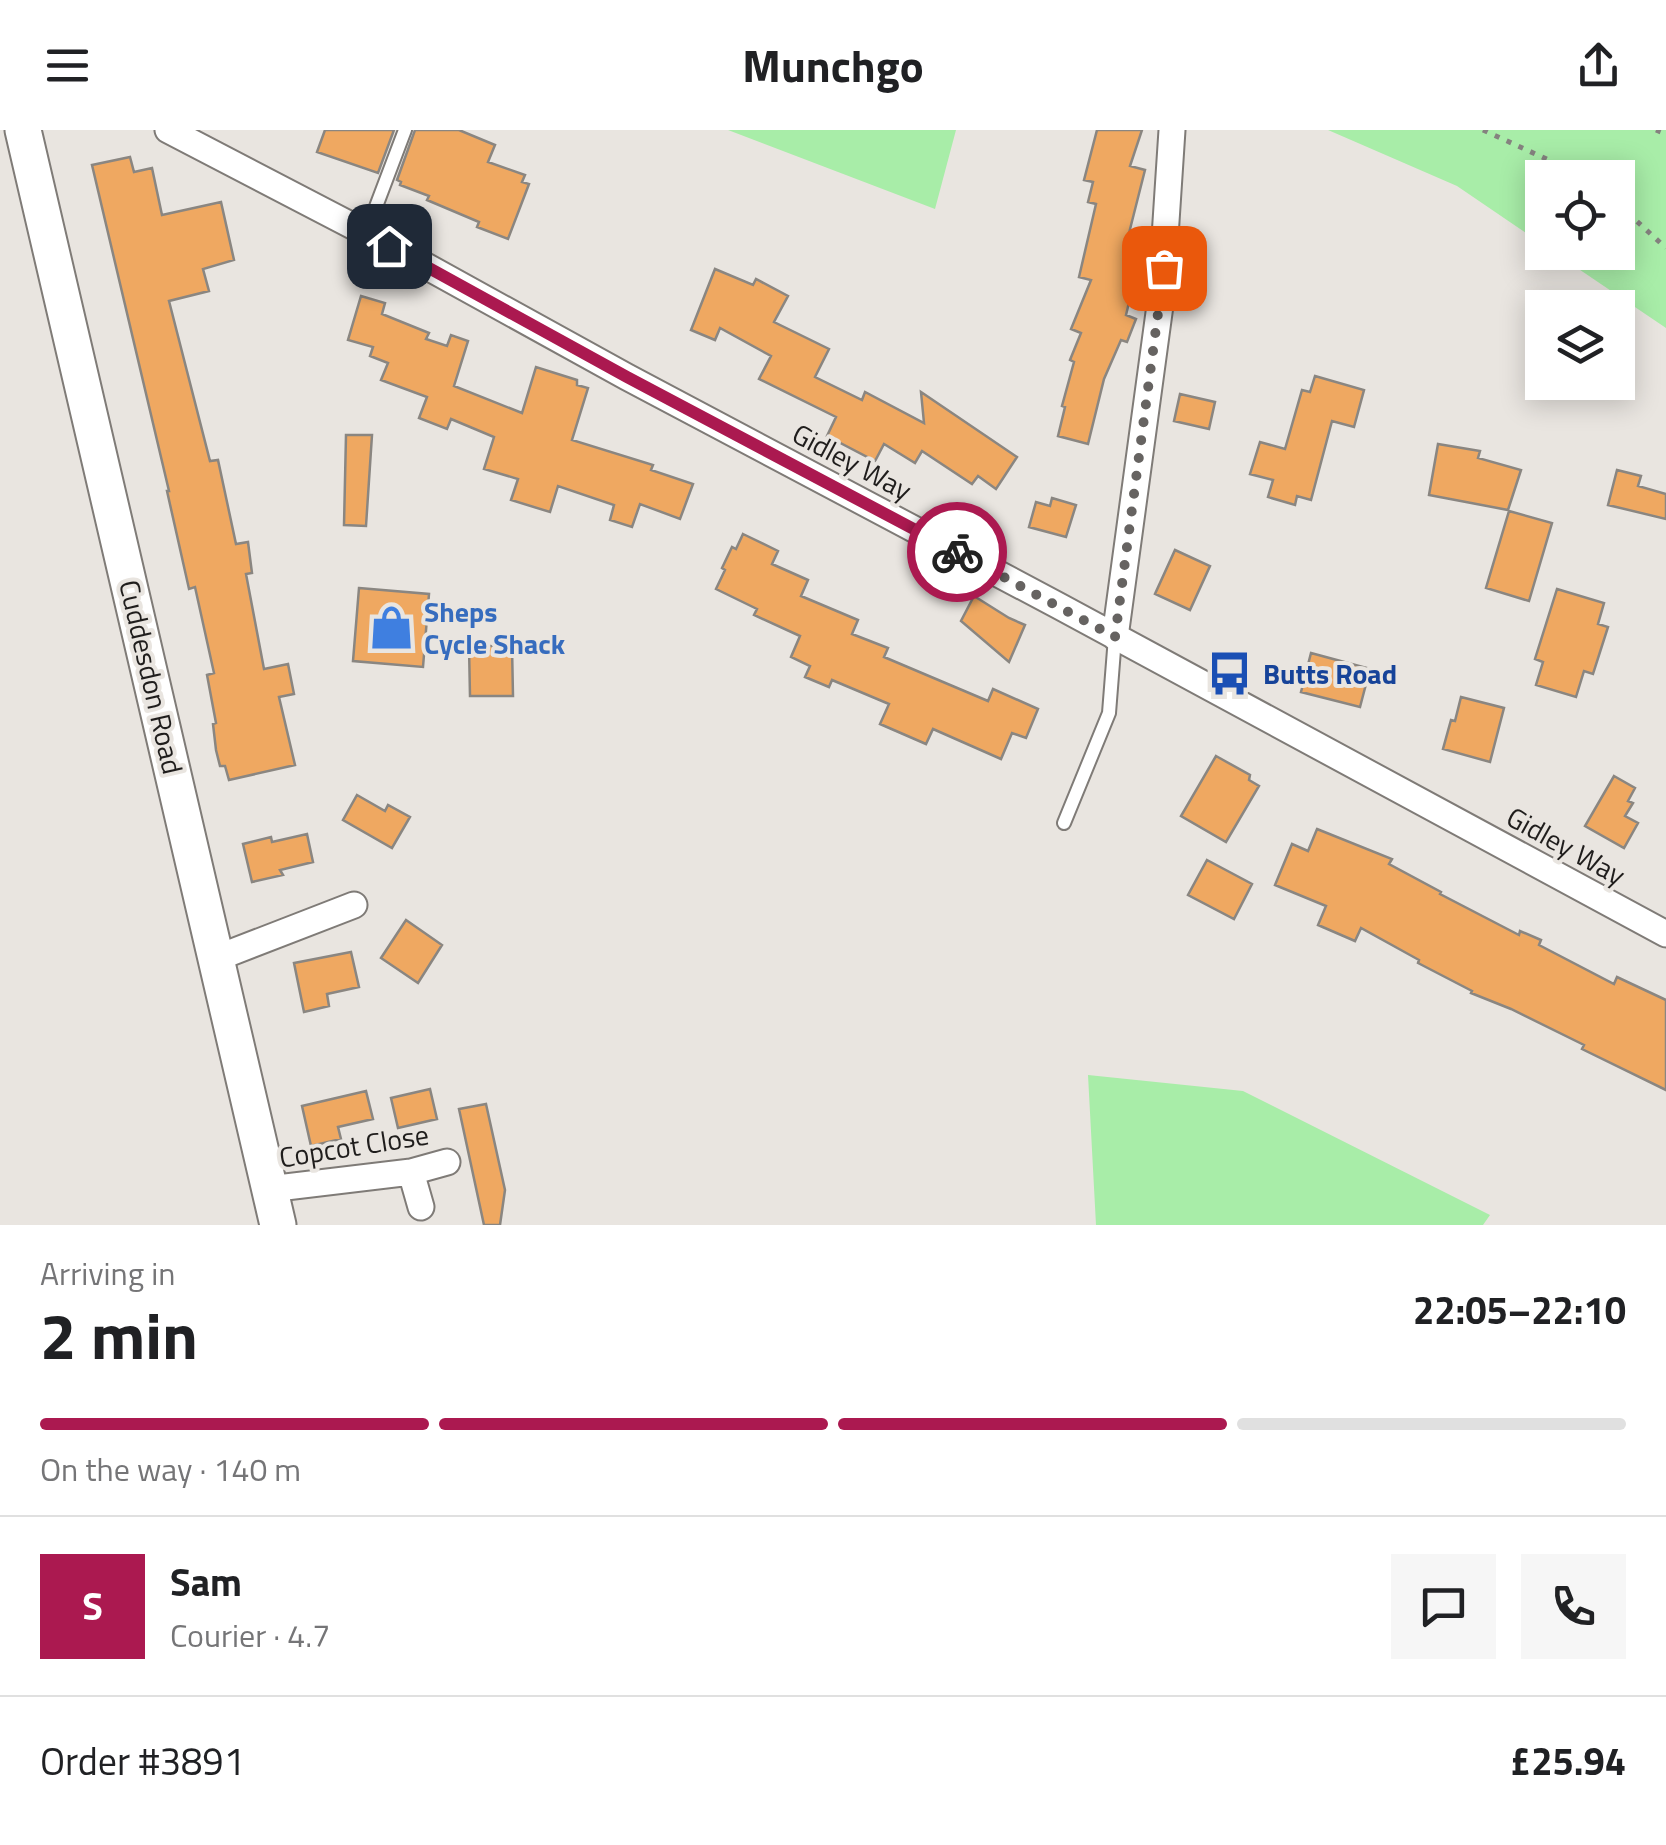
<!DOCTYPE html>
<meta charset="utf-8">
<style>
:root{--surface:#fff;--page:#f6f6f6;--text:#202124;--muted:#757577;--line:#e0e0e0;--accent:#ab1950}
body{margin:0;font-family:"Titillium Web",sans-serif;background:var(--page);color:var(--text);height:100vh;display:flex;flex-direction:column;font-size:38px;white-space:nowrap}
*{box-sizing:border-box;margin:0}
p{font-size:32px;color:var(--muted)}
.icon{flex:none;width:55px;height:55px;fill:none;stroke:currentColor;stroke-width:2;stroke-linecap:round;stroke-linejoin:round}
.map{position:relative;height:1095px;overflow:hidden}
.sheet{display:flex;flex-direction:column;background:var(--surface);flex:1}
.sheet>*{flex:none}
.fabs{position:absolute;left:1525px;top:30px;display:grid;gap:20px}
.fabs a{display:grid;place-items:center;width:110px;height:110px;border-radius:0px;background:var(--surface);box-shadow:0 5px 25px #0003;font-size:50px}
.pin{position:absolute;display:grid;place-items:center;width:85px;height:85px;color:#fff;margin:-42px;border-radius:20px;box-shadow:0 5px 15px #0006}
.courier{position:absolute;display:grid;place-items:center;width:100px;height:100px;margin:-50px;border:8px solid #ab1950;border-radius:50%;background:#fff;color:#222;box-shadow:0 2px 12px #0007}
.overview em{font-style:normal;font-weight:700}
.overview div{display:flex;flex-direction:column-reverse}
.overview{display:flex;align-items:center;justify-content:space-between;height:170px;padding:0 40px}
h1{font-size:65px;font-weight:700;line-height:75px}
.bar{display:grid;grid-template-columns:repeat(4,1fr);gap:15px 10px;align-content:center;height:120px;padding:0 40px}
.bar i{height:12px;border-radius:8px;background:var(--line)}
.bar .selected{background:var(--accent)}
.bar p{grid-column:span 4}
.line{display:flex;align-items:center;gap:25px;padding:0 40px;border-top:2px solid var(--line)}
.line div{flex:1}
.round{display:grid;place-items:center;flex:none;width:105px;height:105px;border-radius:0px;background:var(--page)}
header{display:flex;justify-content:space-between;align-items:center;height:130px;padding:0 40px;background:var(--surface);font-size:45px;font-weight:700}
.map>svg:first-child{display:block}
.green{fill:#a8eda8}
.building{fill:#efa861;stroke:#8a8681;stroke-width:2.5}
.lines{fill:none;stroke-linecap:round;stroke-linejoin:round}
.lane-casing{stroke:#7f7b77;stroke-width:16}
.street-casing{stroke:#7f7b77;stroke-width:29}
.secondary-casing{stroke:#7f7b77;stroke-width:39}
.path{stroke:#85827f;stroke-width:5;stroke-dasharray:5 8;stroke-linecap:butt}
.lane{stroke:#fff;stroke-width:12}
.street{stroke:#fff;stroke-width:25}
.secondary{stroke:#fff;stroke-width:35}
.done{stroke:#666361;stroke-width:10;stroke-dasharray:0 18}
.route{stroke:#ab1950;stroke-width:12}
.labels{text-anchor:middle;stroke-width:8;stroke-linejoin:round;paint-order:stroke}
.street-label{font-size:28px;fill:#1f1d1c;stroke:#e9e5e0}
.shop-label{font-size:28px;font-weight:bold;fill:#366cbe;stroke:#e9e5e0;text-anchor:start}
.transit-label{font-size:28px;font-weight:bold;fill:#164399;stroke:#e9e5e0;text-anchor:start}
</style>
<header><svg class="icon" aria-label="menu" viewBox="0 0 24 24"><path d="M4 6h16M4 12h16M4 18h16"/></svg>Munchgo<svg class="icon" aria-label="share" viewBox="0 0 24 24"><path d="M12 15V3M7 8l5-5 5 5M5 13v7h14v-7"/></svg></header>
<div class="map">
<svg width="1666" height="1095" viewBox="0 0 1666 1095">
<rect width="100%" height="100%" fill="#e9e5e0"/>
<!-- green -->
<path class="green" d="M 728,0 L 956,0 L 935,79 Z
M 1328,0 L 1666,0 L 1666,198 L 1555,123 L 1618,122 L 1618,48 L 1542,48 L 1542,114 L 1457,56 Z
M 1088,945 L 1243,961 L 1490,1085 L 1483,1095 L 1096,1095 Z"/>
<!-- building -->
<path class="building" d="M 325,0 L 394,0 L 378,43 L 317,22 Z
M 415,0 L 459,0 L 495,15 L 488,32 L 525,45 L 522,52 L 529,54 L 508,109 L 477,97 L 479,92 L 427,70 L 429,66 L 400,55 L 401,52 L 397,50 Z
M 1097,0 L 1142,0 L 1130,36 L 1145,40 L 1126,115 L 1142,119 L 1126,185 L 1136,189 L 1127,212 L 1121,210 L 1104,249 L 1088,314 L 1058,306 L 1065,277 L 1062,276 L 1074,232 L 1070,230 L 1081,203 L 1071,199 L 1091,150 L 1079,147 L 1096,74 L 1088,72 L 1093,52 L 1084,50 Z
M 130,27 L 134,42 L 152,38 L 162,85 L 221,72 L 234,130 L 203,139 L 209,161 L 169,171 L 210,331 L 218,330 L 236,414 L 248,412 L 252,443 L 246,444 L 264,539 L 288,534 L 294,564 L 279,567 L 295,635 L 229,650 L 225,636 L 220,636 L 216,620 L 213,594 L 216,593 L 207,545 L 214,543 L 195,457 L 189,459 L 167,361 L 169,361 L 92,35 Z
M 715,139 L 753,155 L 756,149 L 788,166 L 774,192 L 829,219 L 815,247 L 862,270 L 865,262 L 924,293 L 921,262 L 1017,327 L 996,359 L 978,346 L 972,354 L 922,321 L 915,333 L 884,314 L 875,331 L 827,306 L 836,287 L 759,249 L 771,226 L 720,198 L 715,210 L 691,200 Z
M 361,166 L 385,173 L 382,184 L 429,203 L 426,209 L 447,216 L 451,205 L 468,211 L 454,256 L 522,283 L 536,237 L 577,250 L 577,255 L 588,258 L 572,310 L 653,335 L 651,340 L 693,354 L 680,389 L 640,374 L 632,397 L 610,390 L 614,375 L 558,356 L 550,382 L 511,370 L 518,349 L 484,339 L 494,307 L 451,289 L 447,299 L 419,288 L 427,267 L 381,250 L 388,233 L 370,226 L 373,217 L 348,210 Z
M 1315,246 L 1364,260 L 1354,297 L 1332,291 L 1311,370 L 1297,366 L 1295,375 L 1268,367 L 1273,350 L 1250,344 L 1260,312 L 1285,319 L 1302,260 L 1310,262 Z
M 1180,264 L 1215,272 L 1209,299 L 1174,291 Z
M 346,305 L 372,305 L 366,396 L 344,395 Z
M 1438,314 L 1480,321 L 1478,328 L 1521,340 L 1508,380 L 1429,365 Z
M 1617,340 L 1641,346 L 1638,356 L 1666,364 L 1666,389 L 1608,375 Z
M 1052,368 L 1076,375 L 1066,407 L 1029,397 L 1036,372 L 1050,376 Z
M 1509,381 L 1552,393 L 1529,471 L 1486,458 Z
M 743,404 L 778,421 L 772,434 L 808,450 L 801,466 L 858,490 L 852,504 L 888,518 L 884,527 L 988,571 L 993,559 L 1038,579 L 1026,608 L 1012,603 L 1001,629 L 933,599 L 926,614 L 880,594 L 889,574 L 832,550 L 829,557 L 805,547 L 810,536 L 791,527 L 800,506 L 754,485 L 757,479 L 716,459 L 725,440 L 722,438 L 732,417 L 736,419 Z
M 1175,420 L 1210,436 L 1190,480 L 1155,464 Z
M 359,458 L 429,464 L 423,537 L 353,531 Z
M 1557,459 L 1604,473 L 1598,494 L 1608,497 L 1593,544 L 1584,541 L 1576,567 L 1536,555 L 1543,532 L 1535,529 Z
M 974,466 L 1009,488 L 1025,495 L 1009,532 L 961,491 Z
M 469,516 L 512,516 L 513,566 L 470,566 Z
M 1311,523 L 1370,539 L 1360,577 L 1301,562 Z
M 1461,567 L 1504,578 L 1490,632 L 1443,619 L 1451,590 L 1455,591 Z
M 1216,626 L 1250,645 L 1249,650 L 1259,656 L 1226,712 L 1181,686 Z
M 1614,646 L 1635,658 L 1628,671 L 1633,673 L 1625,686 L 1638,693 L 1624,718 L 1585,696 Z
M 357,665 L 385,681 L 388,675 L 410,687 L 392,718 L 343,690 Z
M 1317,699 L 1392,729 L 1389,734 L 1441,762 L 1440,764 L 1519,805 L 1520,801 L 1541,810 L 1539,815 L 1614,854 L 1617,847 L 1666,870 L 1666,960 L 1582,919 L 1584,915 L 1511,879 L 1471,863 L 1472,861 L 1418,833 L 1419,830 L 1361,798 L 1355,811 L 1318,795 L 1326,776 L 1275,755 L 1292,714 L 1308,721 Z
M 307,704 L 313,732 L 280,740 L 283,745 L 252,752 L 243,714 L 271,707 L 272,712 Z
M 1207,730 L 1252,754 L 1234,789 L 1188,765 Z
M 406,790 L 442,815 L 418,853 L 381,828 Z
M 351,822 L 359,857 L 327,864 L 329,876 L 304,882 L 294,833 Z
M 430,959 L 437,989 L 398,998 L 391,968 Z
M 366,961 L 373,989 L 338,997 L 341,1009 L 311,1016 L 302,976 Z
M 486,974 L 505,1060 L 500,1095 L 484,1095 L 459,979 Z"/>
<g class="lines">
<defs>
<path id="lane" d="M 366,103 L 405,0
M 1064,693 L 1109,583 L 1115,507"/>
<path id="street" d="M 168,0 L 366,103 L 627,247 L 1059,476 L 1666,804
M 1115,507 L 1161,168 L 1172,0
M 217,828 L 354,775
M 411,1042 L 421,1077
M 269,1059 L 411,1042 L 447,1032"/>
<path id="secondary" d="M 23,0 L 278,1095"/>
</defs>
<!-- lane casing -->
<use href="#lane" class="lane-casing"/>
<!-- street casing -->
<use href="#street" class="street-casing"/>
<!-- secondary casing -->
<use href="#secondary" class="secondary-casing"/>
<!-- path -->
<path class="path" d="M 1483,0 L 1588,48
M 1656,0 L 1666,4
M 1618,74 L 1666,118"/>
<!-- lane -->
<use href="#lane" class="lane"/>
<!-- street -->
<use href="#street" class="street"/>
<!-- secondary -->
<use href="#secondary" class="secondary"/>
</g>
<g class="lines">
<!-- done -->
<path class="done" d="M 957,422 L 1115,507 L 1164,138"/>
<!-- route -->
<path class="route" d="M 389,116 L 627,247 L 957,422"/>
</g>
<!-- icons -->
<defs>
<symbol id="shop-bare" viewBox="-9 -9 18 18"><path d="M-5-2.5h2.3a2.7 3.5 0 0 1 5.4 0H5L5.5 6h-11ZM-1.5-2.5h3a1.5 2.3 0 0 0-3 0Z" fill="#3f7fe0" stroke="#e9e5e0" stroke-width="2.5" paint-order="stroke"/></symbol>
<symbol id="bus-bare" viewBox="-9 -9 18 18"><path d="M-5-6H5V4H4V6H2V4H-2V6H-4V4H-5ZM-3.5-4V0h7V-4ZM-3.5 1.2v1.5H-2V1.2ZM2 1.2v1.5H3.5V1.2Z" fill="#1a4fb4" stroke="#e9e5e0" stroke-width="2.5" paint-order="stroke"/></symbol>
</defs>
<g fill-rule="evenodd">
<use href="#shop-bare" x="360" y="466" width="63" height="63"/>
<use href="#bus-bare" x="1198" y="512" width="63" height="63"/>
</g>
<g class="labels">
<!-- street labels -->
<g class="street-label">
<text transform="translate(852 332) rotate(28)" y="10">Gidley Way</text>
<text transform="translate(151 547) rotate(77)" y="10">Cuddesdon Road</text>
<text transform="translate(1566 716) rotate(29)" y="10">Gidley Way</text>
<text transform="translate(354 1016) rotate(-9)" y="10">Copcot Close</text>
</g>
<!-- shop labels -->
<g class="shop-label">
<text x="424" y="492">Sheps<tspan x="424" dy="32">Cycle Shack</tspan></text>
</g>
<!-- transit labels -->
<g class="transit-label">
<text x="1263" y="554">Butts Road</text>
</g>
</g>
</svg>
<div class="fabs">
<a><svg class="icon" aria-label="locate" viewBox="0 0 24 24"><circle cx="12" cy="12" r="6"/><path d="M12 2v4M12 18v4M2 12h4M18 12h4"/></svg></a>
<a><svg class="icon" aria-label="layers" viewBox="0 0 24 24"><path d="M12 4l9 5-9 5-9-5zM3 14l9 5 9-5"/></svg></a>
</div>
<div class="pin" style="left:1164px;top:138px;background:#ea580c"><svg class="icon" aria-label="bag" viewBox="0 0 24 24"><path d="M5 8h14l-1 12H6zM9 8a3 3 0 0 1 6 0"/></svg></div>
<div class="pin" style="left:389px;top:116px;background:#1f2937"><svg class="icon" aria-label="home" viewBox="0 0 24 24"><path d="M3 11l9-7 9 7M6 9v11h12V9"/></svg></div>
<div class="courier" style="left:957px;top:422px"><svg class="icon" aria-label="bike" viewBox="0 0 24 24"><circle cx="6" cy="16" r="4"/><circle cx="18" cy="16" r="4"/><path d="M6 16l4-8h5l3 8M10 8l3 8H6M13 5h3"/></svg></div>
</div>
<section class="sheet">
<div class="overview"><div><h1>2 min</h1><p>Arriving in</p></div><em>22:05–22:10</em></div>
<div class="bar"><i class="selected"></i><i class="selected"></i><i class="selected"></i><i></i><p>On the way · 140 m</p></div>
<div class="line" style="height:180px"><b class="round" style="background:var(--accent);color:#fff">S</b><div><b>Sam</b><p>Courier · 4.7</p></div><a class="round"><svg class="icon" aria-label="chat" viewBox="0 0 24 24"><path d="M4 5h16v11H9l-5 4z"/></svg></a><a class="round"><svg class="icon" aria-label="phone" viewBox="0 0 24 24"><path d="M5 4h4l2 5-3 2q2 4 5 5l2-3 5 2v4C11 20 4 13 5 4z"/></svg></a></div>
<div class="line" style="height:130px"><div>Order #3891</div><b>£25.94</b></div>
</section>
